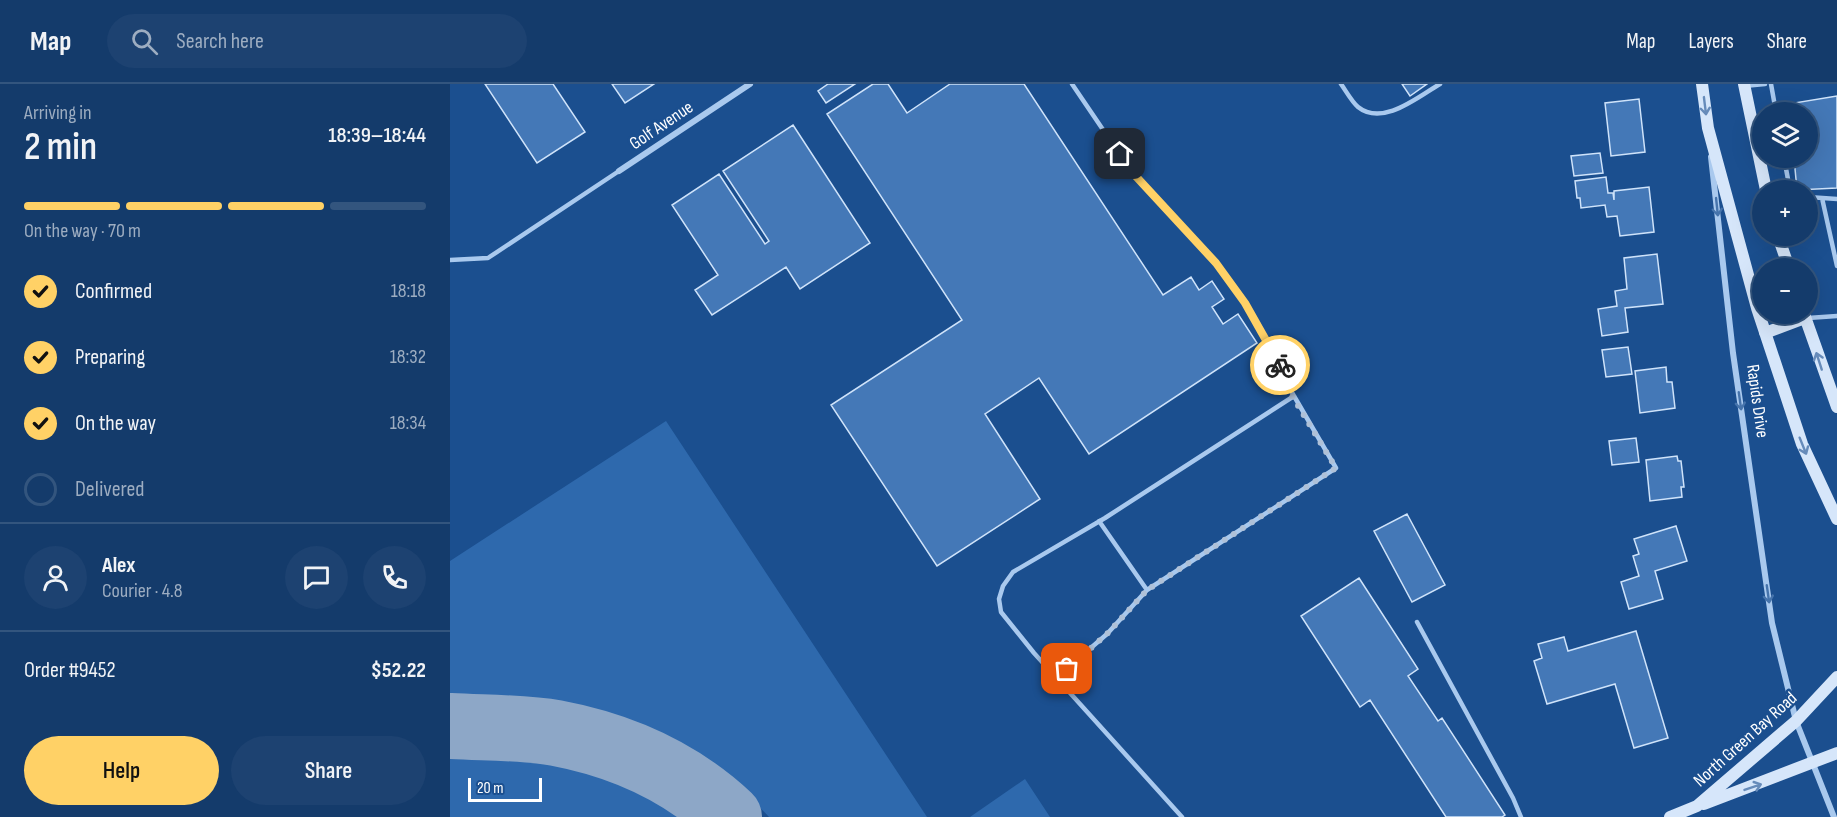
<!DOCTYPE html>
<meta charset="utf-8">
<style>
:root{--surface:#143b6b;--page:#1d4271;--text:#f1f3f6;--muted:#9dadc1;--line:#33557e;--accent:#ffd166}
body{margin:0;font-family:"Sofia Sans Condensed",sans-serif;background:var(--page);color:var(--text);height:100vh;display:flex;flex-direction:column;font-size:22px;white-space:nowrap}
*{box-sizing:border-box;margin:0}
p{font-size:20px;color:var(--muted)}
.icon{flex:none;width:33px;height:33px;fill:none;stroke:currentColor;stroke-width:2;stroke-linecap:round;stroke-linejoin:round}
.map{position:relative;flex:1;overflow:hidden}
.panel{display:flex;flex-direction:column;background:var(--surface);width:450px}
.panel>*{flex:none}
.buttons{position:absolute;left:1302px;top:18px;display:grid;gap:12px}
.buttons a{display:grid;place-items:center;width:66px;height:66px;border-radius:50%;background:var(--surface);box-shadow:0 6px 24px #0002,0 0 0 2px var(--line);font-size:30px}
.scale{position:absolute;left:18px;bottom:15px;width:74px;box-sizing:border-box;padding-left:6px;border:3px solid #fff;border-top:0;font-size:16px;line-height:21px;white-space:nowrap;color:#fff;-webkit-text-stroke:4px #1b4f8f;paint-order:stroke}
.pin{position:absolute;display:grid;place-items:center;width:51px;height:51px;color:#fff;margin:-26px;border-radius:12px;box-shadow:0 3px 9px #0006}
.courier{position:absolute;display:grid;place-items:center;width:60px;height:60px;margin:-30px;border:4px solid #ffd166;border-radius:50%;background:#fff;color:#222;box-shadow:0 2px 8px #0007}
.headline em{font-style:normal;font-weight:600}
.headline div{display:flex;flex-direction:column-reverse}
.headline{display:flex;align-items:center;justify-content:space-between;height:102px;padding:0 24px}
h1{font-size:39px;font-weight:600;line-height:45px}
.bar{display:grid;grid-template-columns:repeat(4,1fr);gap:9px 6px;align-content:center;height:72px;padding:0 24px}
.bar i{height:8px;border-radius:4px;background:var(--line)}
.bar .selected{background:var(--accent)}
.bar p{grid-column:span 4}
.line{display:flex;align-items:center;gap:15px;padding:0 24px;border-top:2px solid var(--line)}
.line div{flex:1}
.round{display:grid;place-items:center;flex:none;width:63px;height:63px;border-radius:32px;background:var(--page)}
ol{padding:0 24px;list-style:none}
li{display:flex;align-items:center;gap:18px;height:66px}
li p{margin-inline-start:auto}
li .icon{padding:6px;border-radius:50%;background:var(--accent);color:#111;stroke-width:4}
li:last-child{color:var(--muted)}
li i{width:33px;height:33px;border:3px solid var(--line);border-radius:50%}
.primary-button{display:flex;gap:12px;margin-top:auto;padding:12px 24px}
.primary-button a{flex:1;height:69px;border-radius:36px;background:var(--accent);color:#111;font-size:24px;font-weight:600;line-height:69px;text-align:center}
.primary-button a+a{background:var(--page);color:var(--text)}
header{display:flex;align-items:center;gap:36px;box-sizing:border-box;height:84px;padding:0 30px;background:var(--surface);border-bottom:2px solid var(--line)}
header strong{font-size:28px}
nav{display:flex;gap:33px;margin-inline-start:auto;font-size:21px}
.search{width:420px;height:54px;background:var(--page);display:flex;align-items:center;gap:15px;box-sizing:border-box;padding:0 21px;border-radius:33px;color:var(--muted);font-size:22px}
main{display:flex;flex:1;min-height:0}
.map>svg:first-child{display:block}
.green{fill:#2e69ad}
.lines{fill:none;stroke-linecap:round;stroke-linejoin:round}
.taxiway{stroke:#8da7c7;stroke-width:66}
.building{fill:#4478b7;stroke:#cfe3fa;stroke-width:1.5}
.lane{stroke:#a9c9ee;stroke-width:4.5}
.street{stroke:#a9c9ee;stroke-width:6}
.secondary{stroke:#d6e6fa;stroke-width:12}
.oneway{stroke:#668bba}
.oneway2{stroke:#4674ac}
.done{stroke:#afc1d8;stroke-width:6;stroke-dasharray:0 10.8}
.route{stroke:#ffd166;stroke-width:8}
.labels{text-anchor:middle;stroke-width:5;stroke-linejoin:round;paint-order:stroke}
.street-label{font-size:18px;fill:#fff;stroke:#1b4f8f}
</style>
<header>
<strong>Map</strong>
<div class="search"><svg class="icon" aria-label="search" viewBox="0 0 24 24"><circle cx="10" cy="10" r="6"/><path d="M15 15l6 6"/></svg>Search here</div>
<nav><a>Map</a><a>Layers</a><a>Share</a></nav>
</header>
<main>
<section class="panel">
<div class="headline"><div><h1>2 min</h1><p>Arriving in</p></div><em>18:39–18:44</em></div>
<div class="bar"><i class="selected"></i><i class="selected"></i><i class="selected"></i><i></i><p>On the way · 70 m</p></div>
<ol>
<li><svg class="icon" aria-label="check" viewBox="0 0 24 24"><path d="M5 12l5 5 9-10"/></svg>Confirmed<p>18:18</p></li>
<li><svg class="icon" aria-label="check" viewBox="0 0 24 24"><path d="M5 12l5 5 9-10"/></svg>Preparing<p>18:32</p></li>
<li><svg class="icon" aria-label="check" viewBox="0 0 24 24"><path d="M5 12l5 5 9-10"/></svg>On the way<p>18:34</p></li>
<li><i></i>Delivered</li>
</ol>
<div class="line" style="height:108px"><a class="round"><svg class="icon" aria-label="person" viewBox="0 0 24 24"><circle cx="12" cy="8" r="4"/><path d="M4 21q1-7 8-7t8 7"/></svg></a><div><b>Alex</b><p>Courier · 4.8</p></div><a class="round"><svg class="icon" aria-label="chat" viewBox="0 0 24 24"><path d="M4 5h16v11H9l-5 4z"/></svg></a><a class="round"><svg class="icon" aria-label="phone" viewBox="0 0 24 24"><path d="M5 4h4l2 5-3 2q2 4 5 5l2-3 5 2v4C11 20 4 13 5 4z"/></svg></a></div>
<div class="line" style="height:78px"><div>Order #9452</div><b>$52.22</b></div>
<div class="primary-button"><a>Help</a><a>Share</a></div>
</section>
<div class="map">
<svg width="1387" height="733" viewBox="0 0 1387 733">
<rect width="100%" height="100%" fill="#1b4f8f"/>
<!-- green -->
<path class="green" d="M 216,337 L 477,733 L 319,733 C 266,677 188,630 110,621 C 73,616 36,616 0,613 L 0,477 Z
M 0,669 C 96,675 152,678 235,733 L 0,733 Z
M 575,695 L 600,733 L 520,733 Z"/>
<g class="lines">
<!-- taxiway -->
<path class="taxiway" d="M 0,642 C 35,644 72,643 106,649 C 170,661 231,688 279,733"/>
</g>
<!-- building -->
<path class="building" d="M 35,0 L 103,0 L 135,48 L 87,79 Z
M 162,0 L 204,0 L 175,19 Z
M 378,0 L 405,0 L 376,19 L 368,7 Z
M 423,0 L 438,0 L 457,29 L 500,0 L 574,0 L 713,211 L 741,193 L 749,206 L 762,197 L 774,215 L 762,223 L 773,240 L 788,230 L 807,259 L 639,370 L 589,294 L 535,330 L 590,415 L 487,482 L 381,321 L 512,236 L 377,30 Z
M 952,0 L 977,0 L 960,12 Z
M 1387,12 L 1387,104 L 1347,106 L 1344,74 L 1358,74 L 1358,28 L 1339,28 L 1338,20 Z
M 1189,15 L 1195,68 L 1161,72 L 1155,19 Z
M 343,41 L 420,159 L 350,205 L 336,183 L 262,231 L 245,206 L 268,191 L 222,121 L 269,90 L 315,160 L 319,157 L 273,87 Z
M 1150,69 L 1153,89 L 1124,92 L 1121,72 Z
M 1156,93 L 1158,109 L 1163,109 L 1164,116 L 1164,107 L 1199,103 L 1204,148 L 1170,152 L 1167,132 L 1157,133 L 1155,121 L 1131,124 L 1130,114 L 1127,114 L 1125,97 Z
M 1207,170 L 1213,220 L 1175,224 L 1178,248 L 1152,252 L 1148,225 L 1167,222 L 1165,207 L 1177,205 L 1174,174 Z
M 1178,263 L 1182,290 L 1156,293 L 1152,266 Z
M 1216,283 L 1217,298 L 1222,298 L 1225,324 L 1190,329 L 1185,287 Z
M 1186,354 L 1189,378 L 1162,381 L 1159,357 Z
M 1227,372 L 1228,377 L 1231,377 L 1234,403 L 1231,403 L 1232,413 L 1200,417 L 1196,376 Z
M 957,430 L 995,501 L 962,518 L 924,447 Z
M 1226,442 L 1237,477 L 1205,487 L 1213,515 L 1179,525 L 1171,498 L 1189,492 L 1183,472 L 1189,470 L 1184,455 Z
M 909,494 L 968,585 L 958,592 L 988,637 L 992,634 L 1055,731 L 1052,733 L 996,733 L 920,616 L 910,623 L 851,532 Z
M 1186,547 L 1218,654 L 1184,664 L 1165,600 L 1097,620 L 1084,577 L 1092,574 L 1088,560 L 1114,553 L 1118,567 Z"/>
<g class="lines">
<!-- lane -->
<path class="lane" d="M 622,0 L 681,87 L 766,179 L 795,219 L 844,312
M 891,0 C 896,7 902,18 908,23 C 933,43 969,12 990,0
M 1321,0 L 1326,28
M 1294,2 L 1315,0
M 1334,74 L 1340,106
M 1358,113 L 1387,115
M 1372,114 L 1387,182
M 0,176 L 38,174 L 169,87
M 1358,234 L 1387,232
M 649,437 L 697,506
M 967,538 L 1063,714 L 1071,733
M 606,594 L 657,550 L 697,506 L 886,384 L 844,312 L 655,434 L 563,488 L 553,502 L 549,515 L 551,528 L 584,569 L 732,733"/>
<!-- street -->
<path class="street" d="M 1261,73 L 1283,269 L 1322,539 L 1346,637 L 1384,733
M 169,87 L 300,0"/>
<!-- secondary -->
<path class="secondary" d="M 1252,0 L 1258,44 L 1307,224 L 1352,360 L 1387,435
M 1294,0 L 1316,106
M 1328,152 L 1339,184
M 1354,230 L 1387,323
M 1315,249 L 1355,234
M 1254,720 L 1387,669
M 1220,733 L 1247,722 L 1346,637 L 1387,593"/>
</g>
<!-- one-way arrows -->
<defs><path id="oneway-shaft" d="M-6 0H5M1.5-3L5.5 0L1.5 3" fill="none" stroke-width="1.6" stroke-linecap="round" stroke-linejoin="round" transform="scale(1.5)"/></defs>
<g class="oneway">
<use href="#oneway-shaft" transform="translate(1255 22) rotate(83)"/>
<use href="#oneway-shaft" transform="translate(1369 277) rotate(-108)"/>
<use href="#oneway-shaft" transform="translate(1353 362) rotate(68)"/>
<use href="#oneway-shaft" transform="translate(1303 703) rotate(-19)"/>
</g>
<g class="oneway2">
<use href="#oneway-shaft" transform="translate(1267 123) rotate(84)"/>
<use href="#oneway-shaft" transform="translate(1290 317) rotate(82)"/>
<use href="#oneway-shaft" transform="translate(1318 510) rotate(82)"/>
</g>
<g class="lines">
<!-- done -->
<path class="done" d="M 617,585 L 657,550 L 697,506 L 886,384 L 839,307 L 839,299 L 830,281"/>
<!-- route -->
<path class="route" d="M 670,70 L 681,87 L 766,179 L 795,219 L 830,281"/>
</g>
<g class="labels">
<!-- street labels -->
<g class="street-label">
<text transform="translate(211 41) rotate(-34)" y="6">Golf Avenue</text>
<text transform="translate(1308 317) rotate(82)" y="6">Rapids Drive</text>
<text transform="translate(1295 655) rotate(-42)" y="6">North Green Bay Road</text>
</g>
</g>
</svg>
<div class="buttons">
<a><svg class="icon" aria-label="layers" viewBox="0 0 24 24"><path d="M12 4l9 5-9 5-9-5zM3 14l9 5 9-5"/></svg></a>
<a>+</a>
<a>−</a>
</div>
<div class="scale">20 m</div>
<div class="pin" style="left:617px;top:585px;background:#ea580c"><svg class="icon" aria-label="bag" viewBox="0 0 24 24"><path d="M5 8h14l-1 12H6zM9 8a3 3 0 0 1 6 0"/></svg></div>
<div class="pin" style="left:670px;top:70px;background:#1f2937"><svg class="icon" aria-label="home" viewBox="0 0 24 24"><path d="M3 11l9-7 9 7M6 9v11h12V9"/></svg></div>
<div class="courier" style="left:830px;top:281px"><svg class="icon" aria-label="bike" viewBox="0 0 24 24"><circle cx="6" cy="16" r="4"/><circle cx="18" cy="16" r="4"/><path d="M6 16l4-8h5l3 8M10 8l3 8H6M13 5h3"/></svg></div>
</div>
</main>
